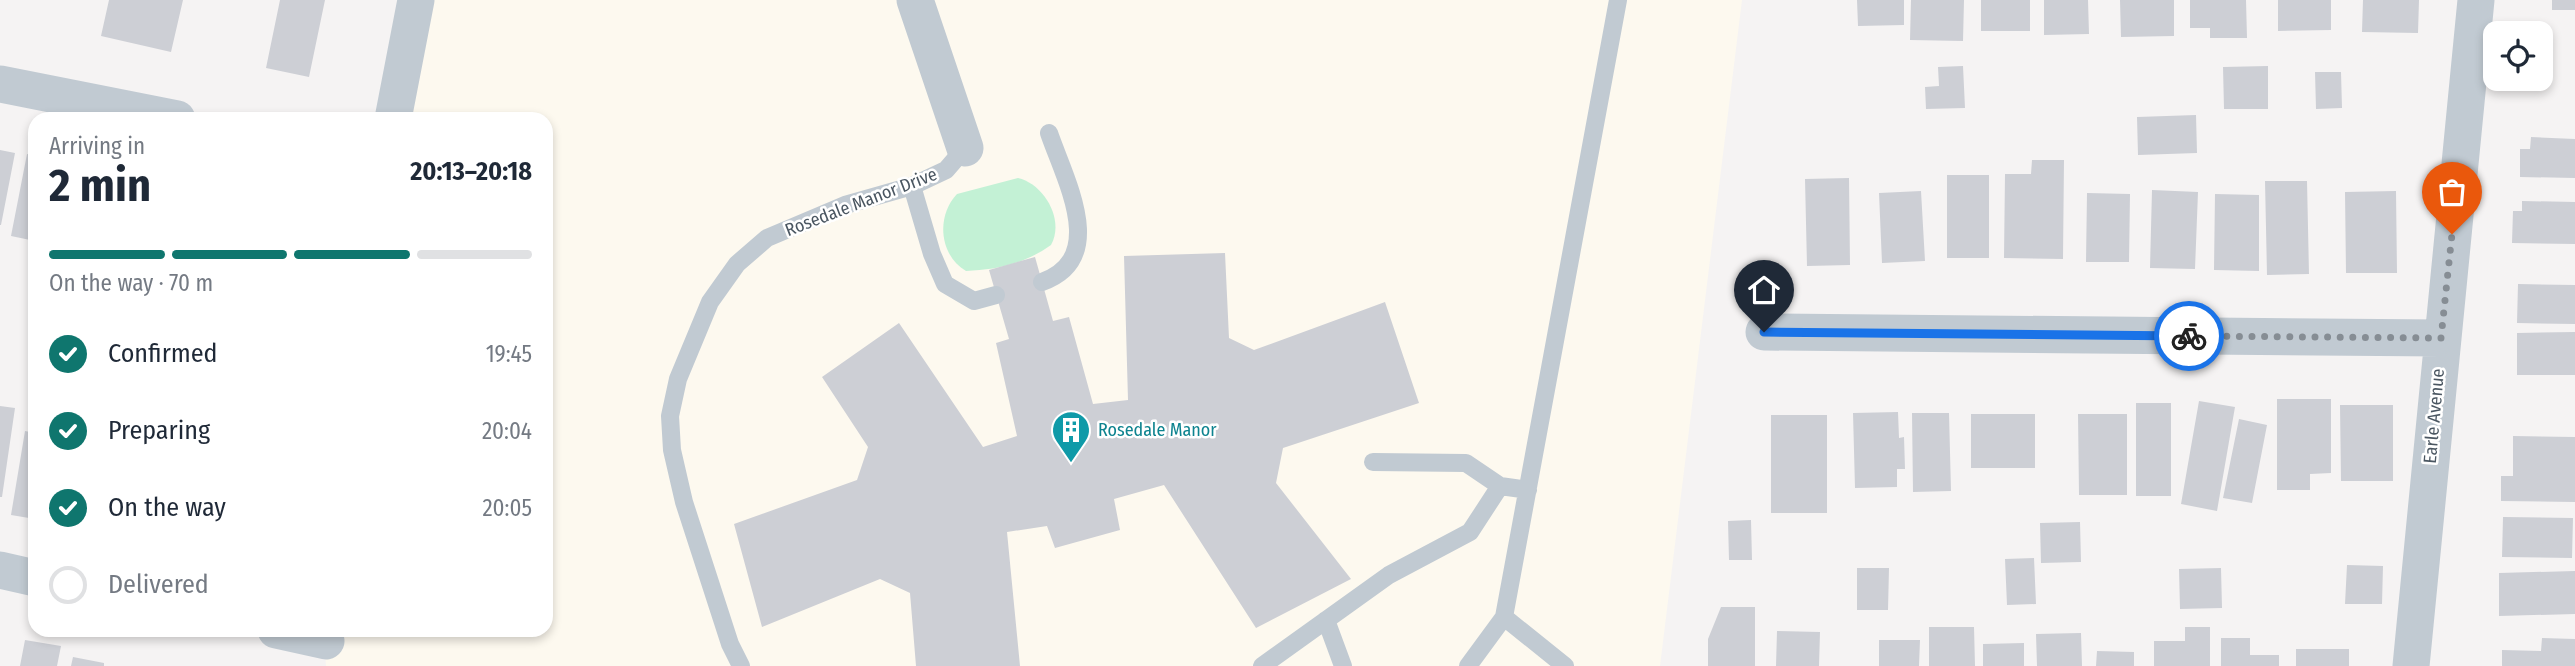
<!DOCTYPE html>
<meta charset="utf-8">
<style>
:root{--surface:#fff;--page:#f2f2f3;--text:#1f2937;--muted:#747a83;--line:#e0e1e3;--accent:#0f766e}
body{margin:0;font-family:"Fira Sans Condensed",sans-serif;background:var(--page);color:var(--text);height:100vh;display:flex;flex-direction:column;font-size:26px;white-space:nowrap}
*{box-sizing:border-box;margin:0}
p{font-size:23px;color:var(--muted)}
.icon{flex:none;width:38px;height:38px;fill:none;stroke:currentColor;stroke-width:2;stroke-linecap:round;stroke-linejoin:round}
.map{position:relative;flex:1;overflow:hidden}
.drawer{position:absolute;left:28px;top:112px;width:525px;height:525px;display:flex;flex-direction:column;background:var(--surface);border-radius:21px;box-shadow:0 4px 10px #0003}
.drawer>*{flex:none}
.buttons{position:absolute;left:2483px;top:21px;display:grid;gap:14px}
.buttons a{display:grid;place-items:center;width:70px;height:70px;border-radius:14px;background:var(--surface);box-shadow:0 4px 10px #0003;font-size:35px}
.pin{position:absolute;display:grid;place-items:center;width:60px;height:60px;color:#fff;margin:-72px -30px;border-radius:50% 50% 50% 0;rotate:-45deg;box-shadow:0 0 7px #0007}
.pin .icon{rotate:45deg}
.courier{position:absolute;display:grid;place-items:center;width:70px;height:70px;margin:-35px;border:5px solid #1a73e8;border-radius:50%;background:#fff;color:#222;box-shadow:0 2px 9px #0007}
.summary em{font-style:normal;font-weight:700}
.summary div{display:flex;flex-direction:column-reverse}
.summary{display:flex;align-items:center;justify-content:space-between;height:119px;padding:0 21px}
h1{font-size:46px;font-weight:700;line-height:52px}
.bar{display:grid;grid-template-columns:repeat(4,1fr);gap:10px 7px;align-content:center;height:84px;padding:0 21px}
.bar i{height:9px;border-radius:5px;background:var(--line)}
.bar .current{background:var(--accent)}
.bar p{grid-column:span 4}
ol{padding:0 21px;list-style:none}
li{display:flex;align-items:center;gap:21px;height:77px}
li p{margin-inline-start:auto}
li .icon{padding:7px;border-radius:50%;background:var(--accent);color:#fff;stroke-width:4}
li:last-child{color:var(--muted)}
li i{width:38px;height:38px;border:4px solid var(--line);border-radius:50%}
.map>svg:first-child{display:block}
.commercial{fill:#fdf9ef}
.green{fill:#c3f1d5}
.building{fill:#cdcfd5}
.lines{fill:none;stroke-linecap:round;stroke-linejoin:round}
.service{stroke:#c1cad2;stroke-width:18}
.minor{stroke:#c1cad2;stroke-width:37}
.done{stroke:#868d94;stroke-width:7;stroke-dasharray:0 12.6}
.route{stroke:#1a73e8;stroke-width:9}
.labels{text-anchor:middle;stroke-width:5;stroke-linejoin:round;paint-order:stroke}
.street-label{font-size:18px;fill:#4a5661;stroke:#fff}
.culture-label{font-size:18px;fill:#0d838f;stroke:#fff;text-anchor:start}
</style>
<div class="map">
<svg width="2575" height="666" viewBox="0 0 2575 666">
<rect width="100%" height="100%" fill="#f5f3f3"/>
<!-- commercial -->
<path class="commercial" d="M 416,0 L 1742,0 L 1660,666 L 326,666 L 323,630 L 546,630 L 546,119 L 393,119 Z"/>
<!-- green -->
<path class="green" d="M 1018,178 C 1044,184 1065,220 1051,245 C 1026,263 997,270 966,271 C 939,255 936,216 957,194 Z"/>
<!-- building -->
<path class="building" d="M 109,0 L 183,0 L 171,52 L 101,36 Z
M 280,0 L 325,0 L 309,77 L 266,68 Z
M 1857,0 L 1904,0 L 1904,25 L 1858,26 Z
M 1911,0 L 1964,0 L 1963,41 L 1910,40 Z
M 1981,0 L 2030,0 L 2030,31 L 1981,31 Z
M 2044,0 L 2088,0 L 2089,34 L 2044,35 Z
M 2120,0 L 2174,0 L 2174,36 L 2121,37 Z
M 2190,0 L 2246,0 L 2247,38 L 2210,38 L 2210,28 L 2190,28 Z
M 2278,0 L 2331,0 L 2331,30 L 2278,31 Z
M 2363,0 L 2419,0 L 2418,33 L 2362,32 Z
M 2552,0 L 2575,0 L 2575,10 L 2552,10 Z
M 1963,66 L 1965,108 L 1926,109 L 1925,87 L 1939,86 L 1938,67 Z
M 2268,66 L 2268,109 L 2224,109 L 2223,67 Z
M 2315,72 L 2341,72 L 2342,108 L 2316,109 Z
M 2196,115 L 2197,153 L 2138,155 L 2137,117 Z
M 2531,137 L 2575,139 L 2575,178 L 2520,177 L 2520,149 L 2530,149 Z
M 0,150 L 15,153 L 1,225 L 0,225 Z
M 27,154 L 35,155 L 35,241 L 11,236 Z
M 2032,160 L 2064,160 L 2063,259 L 2004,258 L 2005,174 L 2031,174 Z
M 1947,175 L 1989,175 L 1989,258 L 1947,258 Z
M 1849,178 L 1850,265 L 1807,266 L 1805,179 Z
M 2265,181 L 2307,181 L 2309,274 L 2267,275 Z
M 2152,190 L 2198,192 L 2195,269 L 2150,268 Z
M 1921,191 L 1925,261 L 1882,263 L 1879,193 Z
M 2396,191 L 2397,273 L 2346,273 L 2345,192 Z
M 2087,193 L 2130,194 L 2129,262 L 2086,262 Z
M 2215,194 L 2259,195 L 2259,271 L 2214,270 Z
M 2522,201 L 2575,202 L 2575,244 L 2512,243 L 2513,211 L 2522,211 Z
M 1225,253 L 1229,338 L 1254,350 L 1385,302 L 1419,403 L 1283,448 L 1276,483 L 1351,579 L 1256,628 L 1164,485 L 1114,499 L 1120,530 L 1055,548 L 1047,526 L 1007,532 L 1020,666 L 916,666 L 910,593 L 880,579 L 762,627 L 734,524 L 857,480 L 868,447 L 822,377 L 899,323 L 983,447 L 1017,436 L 996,343 L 1009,339 L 989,270 L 1035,257 L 1053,321 L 1069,317 L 1093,404 L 1128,400 L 1124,256 Z
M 2518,284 L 2575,285 L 2575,324 L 2517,323 Z
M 2575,332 L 2575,375 L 2517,375 L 2517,333 Z
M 2277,399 L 2331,399 L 2331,473 L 2310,474 L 2310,490 L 2277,490 Z
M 2199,401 L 2235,407 L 2217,511 L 2181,504 Z
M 2136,403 L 2171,403 L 2171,496 L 2136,496 Z
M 2340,405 L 2393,405 L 2393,481 L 2341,481 Z
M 0,406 L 15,408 L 2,497 L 0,497 Z
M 1898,412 L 1899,438 L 1904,437 L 1905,469 L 1897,469 L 1897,487 L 1855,488 L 1853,413 Z
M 1912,413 L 1949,413 L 1951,491 L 1913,492 Z
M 1971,414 L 2035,414 L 2035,468 L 1971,468 Z
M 2078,414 L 2127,414 L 2127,495 L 2079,495 Z
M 1771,415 L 1827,415 L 1827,513 L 1771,513 Z
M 2239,419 L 2267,425 L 2252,503 L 2223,498 Z
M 25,431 L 35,433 L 35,519 L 11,515 Z
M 2513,436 L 2575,437 L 2575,502 L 2501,501 L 2501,476 L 2513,476 Z
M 2503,517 L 2573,518 L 2572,558 L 2502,557 Z
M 1751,520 L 1752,560 L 1729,560 L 1728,521 Z
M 2080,522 L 2081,562 L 2041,563 L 2040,523 Z
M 2034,558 L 2036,604 L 2007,605 L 2005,559 Z
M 2347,565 L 2383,566 L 2382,604 L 2345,604 Z
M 1857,568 L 1889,568 L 1888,610 L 1857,610 Z
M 2221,568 L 2222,608 L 2180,609 L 2179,569 Z
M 2575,571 L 2575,614 L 2499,616 L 2499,573 Z
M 1721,607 L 1755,607 L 1755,666 L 1708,666 L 1708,639 Z
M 1929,627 L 1974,627 L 1975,666 L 1929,666 Z
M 2185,627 L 2210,627 L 2210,666 L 2154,666 L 2154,641 L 2185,641 Z
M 1777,631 L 1820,632 L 1819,666 L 1776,666 Z
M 2081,633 L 2082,666 L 2037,666 L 2036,634 Z
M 2221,638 L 2250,638 L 2250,655 L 2279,655 L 2279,666 L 2221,666 Z
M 2542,638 L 2575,639 L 2575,666 L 2502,666 L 2502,650 L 2541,651 Z
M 25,640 L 61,646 L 57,666 L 20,666 Z
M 1879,640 L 1920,640 L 1919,666 L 1879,666 Z
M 2024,643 L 2024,666 L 1983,666 L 1983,644 Z
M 2296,649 L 2349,649 L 2349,666 L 2296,666 Z
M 2097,651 L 2134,652 L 2134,666 L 2096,666 Z
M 73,657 L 104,663 L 104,666 L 71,666 Z"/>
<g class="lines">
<!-- service -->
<path class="service" d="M 912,186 L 932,254 L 945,284 L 974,301 L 996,295
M 1042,282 C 1109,258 1065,180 1049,133
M 1373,462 L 1466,463 L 1500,486
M 1504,617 L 1565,666
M 1326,620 L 1343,666
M 741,666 L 730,644 L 684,502 L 672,450 L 670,416 L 678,379 L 710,302 L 737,264 L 767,238 L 845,205 L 912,186 L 946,170 L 965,148
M 1262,666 L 1389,575 L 1470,532 L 1500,486 L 1528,490
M 1468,666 L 1504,617 L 1618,0"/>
<!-- minor -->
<path class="minor" d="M 915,0 L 965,148
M 0,84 L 177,119
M 393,119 L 416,0
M 1764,332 L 2441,338
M 0,570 L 35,578
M 276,630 L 326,641
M 2411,666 L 2476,0"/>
</g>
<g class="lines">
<!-- done -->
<path class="done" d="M 2189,336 L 2441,338 L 2452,234"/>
<!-- route -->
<path class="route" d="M 1764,332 L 2189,336"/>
</g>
<!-- icons -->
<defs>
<symbol id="building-pin" viewBox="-11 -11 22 30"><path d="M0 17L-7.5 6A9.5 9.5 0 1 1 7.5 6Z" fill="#0f9aa8" stroke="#fff"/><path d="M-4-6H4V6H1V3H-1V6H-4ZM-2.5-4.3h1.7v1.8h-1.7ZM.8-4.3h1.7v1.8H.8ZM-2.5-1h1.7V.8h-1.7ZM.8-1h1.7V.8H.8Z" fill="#fff"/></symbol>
</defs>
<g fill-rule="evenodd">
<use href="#building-pin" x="1049" y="408" width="44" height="60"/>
</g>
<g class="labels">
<!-- street labels -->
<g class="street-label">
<text transform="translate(861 202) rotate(-21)" y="6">Rosedale Manor Drive</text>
<text transform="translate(2434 416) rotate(-85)" y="6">Earle Avenue</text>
</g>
<!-- culture labels -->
<g class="culture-label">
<text x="1098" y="436">Rosedale Manor</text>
</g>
</g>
</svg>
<div class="buttons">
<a><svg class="icon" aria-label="locate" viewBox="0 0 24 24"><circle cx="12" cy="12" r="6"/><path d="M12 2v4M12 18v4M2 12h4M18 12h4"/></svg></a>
</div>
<div class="pin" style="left:2452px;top:234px;background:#ea580c"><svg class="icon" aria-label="bag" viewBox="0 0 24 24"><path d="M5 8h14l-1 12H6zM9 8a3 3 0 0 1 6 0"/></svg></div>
<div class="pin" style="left:1764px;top:332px;background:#1f2937"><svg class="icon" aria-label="home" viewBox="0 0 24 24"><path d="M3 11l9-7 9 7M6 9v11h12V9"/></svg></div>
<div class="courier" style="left:2189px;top:336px"><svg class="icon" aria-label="bike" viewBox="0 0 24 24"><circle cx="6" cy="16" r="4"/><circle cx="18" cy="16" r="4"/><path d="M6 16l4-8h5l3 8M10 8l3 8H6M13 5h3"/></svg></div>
<section class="drawer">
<div class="summary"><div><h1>2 min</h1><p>Arriving in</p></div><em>20:13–20:18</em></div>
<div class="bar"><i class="current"></i><i class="current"></i><i class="current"></i><i></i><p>On the way · 70 m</p></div>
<ol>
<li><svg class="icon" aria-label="check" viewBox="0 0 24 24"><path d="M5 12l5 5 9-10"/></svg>Confirmed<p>19:45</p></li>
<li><svg class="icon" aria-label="check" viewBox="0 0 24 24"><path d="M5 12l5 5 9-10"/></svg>Preparing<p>20:04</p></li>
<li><svg class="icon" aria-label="check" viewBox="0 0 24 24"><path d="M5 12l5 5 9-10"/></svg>On the way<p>20:05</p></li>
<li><i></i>Delivered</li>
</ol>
</section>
</div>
